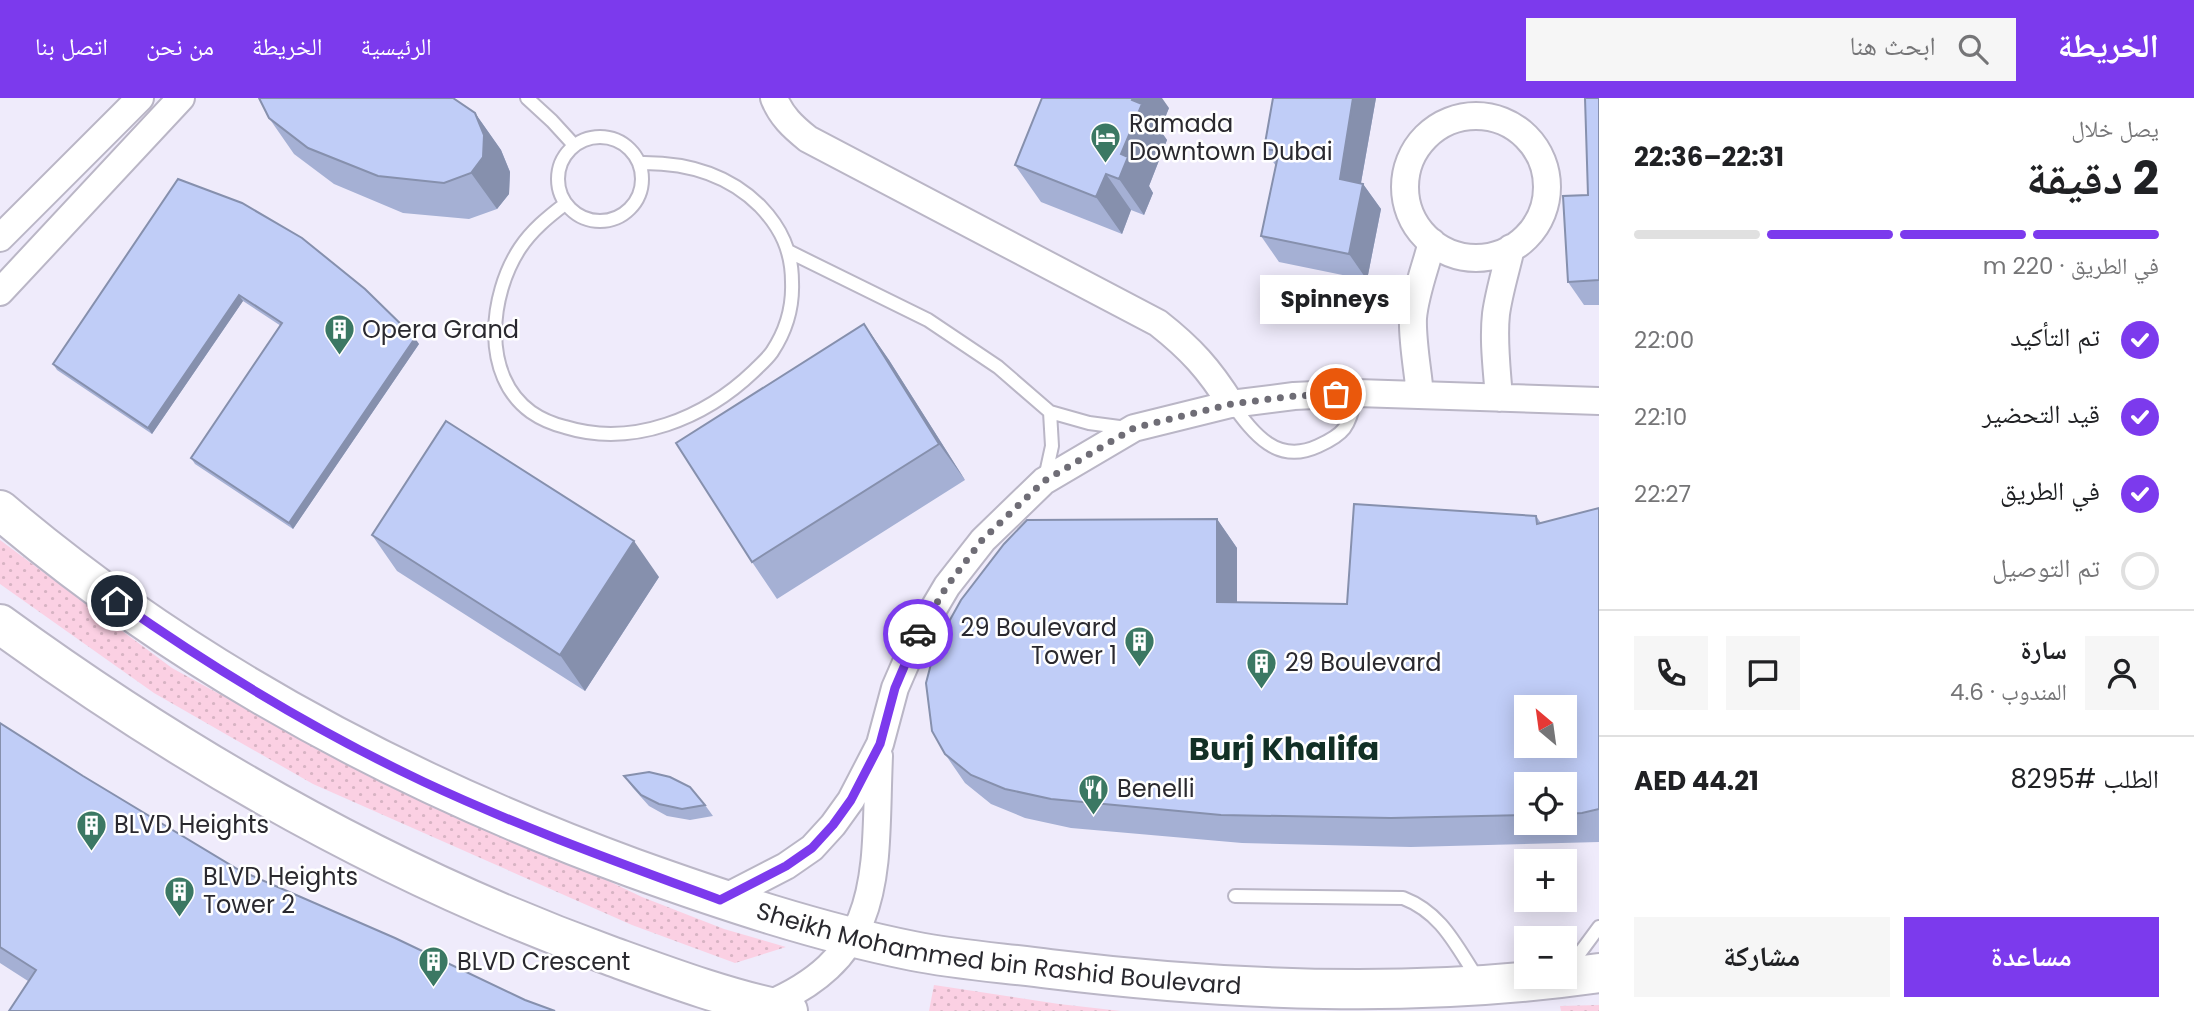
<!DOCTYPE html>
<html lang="ar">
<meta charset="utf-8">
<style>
:root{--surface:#fff;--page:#f6f6f6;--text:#202124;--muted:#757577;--line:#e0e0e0;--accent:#7c3aed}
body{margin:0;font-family:Poppins,"Noto Naskh Arabic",sans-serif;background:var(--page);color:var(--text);direction:rtl;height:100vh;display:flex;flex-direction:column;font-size:26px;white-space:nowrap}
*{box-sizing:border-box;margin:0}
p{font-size:23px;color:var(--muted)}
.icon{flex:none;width:38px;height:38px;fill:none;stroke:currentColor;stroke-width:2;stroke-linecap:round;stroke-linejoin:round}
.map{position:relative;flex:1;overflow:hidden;direction:ltr}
.drawer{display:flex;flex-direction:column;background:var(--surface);width:595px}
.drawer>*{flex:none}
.needle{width:46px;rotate:331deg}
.fabs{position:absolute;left:1514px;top:597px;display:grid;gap:14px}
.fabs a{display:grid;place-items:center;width:63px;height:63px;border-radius:0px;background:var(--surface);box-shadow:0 4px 18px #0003;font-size:35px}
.pin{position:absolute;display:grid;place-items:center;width:60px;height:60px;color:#fff;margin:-30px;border:4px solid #fff;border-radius:50%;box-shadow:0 2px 7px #0007}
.courier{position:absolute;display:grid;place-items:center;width:70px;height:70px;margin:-35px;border:5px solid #7c3aed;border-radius:50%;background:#fff;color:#222;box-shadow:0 2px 9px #0007}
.bubble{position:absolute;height:49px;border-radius:0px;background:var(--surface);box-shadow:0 4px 18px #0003;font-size:23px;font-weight:700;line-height:49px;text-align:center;direction:rtl}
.summary em{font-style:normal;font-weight:700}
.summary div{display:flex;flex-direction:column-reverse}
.summary{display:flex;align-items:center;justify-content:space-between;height:119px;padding:0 35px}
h1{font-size:46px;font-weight:700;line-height:52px}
.bar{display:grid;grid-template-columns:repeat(4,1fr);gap:10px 7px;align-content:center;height:84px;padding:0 35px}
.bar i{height:9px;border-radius:5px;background:var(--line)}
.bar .active{background:var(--accent)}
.bar p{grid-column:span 4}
.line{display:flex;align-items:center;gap:18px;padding:0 35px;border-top:2px solid var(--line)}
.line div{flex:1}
.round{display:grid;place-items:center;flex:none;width:74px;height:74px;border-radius:0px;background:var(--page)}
ol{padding:0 35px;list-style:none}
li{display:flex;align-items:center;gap:21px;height:77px}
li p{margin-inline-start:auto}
li .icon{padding:7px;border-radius:50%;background:var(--accent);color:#fff;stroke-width:4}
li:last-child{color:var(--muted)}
li i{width:38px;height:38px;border:4px solid var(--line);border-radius:50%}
.primary-button{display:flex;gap:14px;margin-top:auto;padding:14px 35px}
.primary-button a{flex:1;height:80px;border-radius:0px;background:var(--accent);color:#fff;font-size:28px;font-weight:700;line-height:80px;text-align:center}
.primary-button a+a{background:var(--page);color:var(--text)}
header{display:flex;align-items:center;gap:42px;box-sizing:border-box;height:98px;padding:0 35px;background:var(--accent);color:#fff}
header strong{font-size:33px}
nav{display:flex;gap:38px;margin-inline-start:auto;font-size:24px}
.search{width:490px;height:63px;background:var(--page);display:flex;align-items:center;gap:18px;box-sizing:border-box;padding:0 24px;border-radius:0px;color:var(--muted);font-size:26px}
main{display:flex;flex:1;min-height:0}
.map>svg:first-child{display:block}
.grass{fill:url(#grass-dots)}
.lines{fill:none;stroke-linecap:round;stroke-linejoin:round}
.service-casing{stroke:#bab6c6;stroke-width:16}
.minor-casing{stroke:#bab6c6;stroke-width:30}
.primary-casing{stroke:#bab6c6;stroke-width:42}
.service{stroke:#fff;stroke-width:12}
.minor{stroke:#fff;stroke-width:26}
.primary{stroke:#fff;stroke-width:38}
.wall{fill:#a5b0d4;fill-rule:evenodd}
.shaded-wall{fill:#8690ad}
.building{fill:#c0cdf7;stroke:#8690ad;stroke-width:2;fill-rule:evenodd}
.done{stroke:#6f6d76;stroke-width:7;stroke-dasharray:0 12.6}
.route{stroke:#7c3aed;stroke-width:9}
.labels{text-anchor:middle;stroke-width:5;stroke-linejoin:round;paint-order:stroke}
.poi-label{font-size:24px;fill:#2a292f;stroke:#fff;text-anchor:start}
.street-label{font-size:24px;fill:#2a292f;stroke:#fff}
.district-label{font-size:32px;font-weight:bold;fill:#123026;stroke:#fff}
</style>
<header>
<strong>الخريطة</strong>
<div class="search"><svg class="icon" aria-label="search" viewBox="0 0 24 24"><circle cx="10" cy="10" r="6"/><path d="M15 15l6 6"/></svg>ابحث هنا</div>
<nav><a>الرئيسية</a><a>الخريطة</a><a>من نحن</a><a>اتصل بنا</a></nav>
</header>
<main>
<section class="drawer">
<div class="summary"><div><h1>2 دقيقة</h1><p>يصل خلال</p></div><em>22:31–22:36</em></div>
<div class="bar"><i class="active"></i><i class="active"></i><i class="active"></i><i></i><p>في الطريق · 220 m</p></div>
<ol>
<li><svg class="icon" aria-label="check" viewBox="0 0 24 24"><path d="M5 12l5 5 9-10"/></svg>تم التأكيد<p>22:00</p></li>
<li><svg class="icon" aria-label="check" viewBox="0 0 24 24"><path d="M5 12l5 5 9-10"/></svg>قيد التحضير<p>22:10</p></li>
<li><svg class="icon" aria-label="check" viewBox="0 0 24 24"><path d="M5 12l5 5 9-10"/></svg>في الطريق<p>22:27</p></li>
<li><i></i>تم التوصيل</li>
</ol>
<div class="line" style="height:126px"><a class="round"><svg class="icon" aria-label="person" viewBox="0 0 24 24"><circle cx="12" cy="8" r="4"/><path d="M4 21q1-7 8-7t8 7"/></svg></a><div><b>سارة</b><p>المندوب · 4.6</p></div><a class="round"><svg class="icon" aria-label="chat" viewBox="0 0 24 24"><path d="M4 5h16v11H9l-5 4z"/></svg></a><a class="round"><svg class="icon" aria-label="phone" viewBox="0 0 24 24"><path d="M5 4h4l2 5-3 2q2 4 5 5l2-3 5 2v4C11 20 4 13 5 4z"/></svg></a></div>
<div class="line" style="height:91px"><div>الطلب #8295</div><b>AED 44.21</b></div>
<div class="primary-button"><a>مساعدة</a><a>مشاركة</a></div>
</section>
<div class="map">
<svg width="1599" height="913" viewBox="0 0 1599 913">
<defs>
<pattern id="grass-dots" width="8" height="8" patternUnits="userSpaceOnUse" patternTransform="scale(1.75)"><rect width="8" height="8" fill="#fbd0e3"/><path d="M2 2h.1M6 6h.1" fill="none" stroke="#d7b3c3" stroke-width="1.8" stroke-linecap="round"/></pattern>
</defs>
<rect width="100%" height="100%" fill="#efebfb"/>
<!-- grass -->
<path class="grass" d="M 0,442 L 172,570 L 331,657 L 510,736 L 642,799 L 724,831 L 786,849 L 735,865 L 632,827 L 313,686 L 154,595 L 0,486 Z
M 934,887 L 1059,906 L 1121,913 L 929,913 Z
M 1599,907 L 1599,913 L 1561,913 L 1560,908 Z"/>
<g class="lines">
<defs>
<path id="service" d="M 527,0 L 552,23 L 574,47
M558 81a42 42 0 1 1 84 0a42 42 0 1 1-84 0Z
M 565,106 C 548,119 532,132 520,150 C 489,197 481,278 531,314 C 541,321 553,326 565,329 C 633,350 705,320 754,273 C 760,267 767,261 772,254 C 786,233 793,208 792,184 C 792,153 781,130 760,108 C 727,75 685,64 639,65
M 790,154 L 928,222 L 998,269 L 1050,314 L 1089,325 L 1127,330
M 1232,306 C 1254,336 1277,367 1318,348 C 1349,334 1348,327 1357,295
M 1045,380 L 1052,348 L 1050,314
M 1235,798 L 1403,800 C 1442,815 1456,848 1478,881
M 1568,871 L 1599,829"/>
<path id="minor" d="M 774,0 C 781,18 793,29 808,41 L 1158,225 C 1191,251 1209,271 1231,306
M1405 89a71 71 0 1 1 142 0a71 71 0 1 1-142 0Z
M 0,140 L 140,0
M 0,194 L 181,0
M 1420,297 C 1418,273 1412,243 1413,220 C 1415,195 1426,168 1432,144
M 1499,300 C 1497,272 1493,243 1496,216 C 1499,194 1506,172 1511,150
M 720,802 L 786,768 L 812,750 L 833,727 L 851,702 L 880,646 L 895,590 L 918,537 L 947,488 L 983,442 L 1044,383 L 1134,330 L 1231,306 L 1294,298 L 1357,295 L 1599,303
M 765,908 C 888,857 874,772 879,658"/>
<g id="primary">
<path id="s1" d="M 0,412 C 187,571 404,686 633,770 C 725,803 818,834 913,853 C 958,862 1005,865 1050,871 C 1231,893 1418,901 1599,875"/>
<path d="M 0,526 C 188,663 392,779 611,858 C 669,879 728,901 788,913"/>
</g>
</defs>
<!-- service casing -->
<use href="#service" class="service-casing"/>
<!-- minor casing -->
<use href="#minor" class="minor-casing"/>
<!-- primary casing -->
<use href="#primary" class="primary-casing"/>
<!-- service -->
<use href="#service" class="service"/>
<!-- minor -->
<use href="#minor" class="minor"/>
<!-- primary -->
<use href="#primary" class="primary"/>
</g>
<!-- wall -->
<path class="wall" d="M 1273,0 L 1376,0 L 1361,85 L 1363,86 L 1381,111 L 1367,182 L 1279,164 L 1261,138 L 1276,68 L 1264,51 Z
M 1599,0 L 1599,207 L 1584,207 L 1568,184 L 1588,97 Z
M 1169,10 L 1160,32 L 1167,42 L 1149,88 L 1153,95 L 1144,117 L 1131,112 L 1122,136 L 1041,104 L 1015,67 Z
M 475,15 L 501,52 L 510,74 L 509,96 L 497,111 L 469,121 L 403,115 L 334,86 L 294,56 L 269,20 Z
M 178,81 L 419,246 L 293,431 L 195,366 L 191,360 L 281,228 L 243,203 L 152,336 L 57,272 L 53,266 Z
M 864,226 L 889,262 L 965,382 L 777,501 L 752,464 Z
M 1599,410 L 1599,744 L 1411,749 L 1242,745 L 1071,730 L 1025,720 L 991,706 L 965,685 L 945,656 L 1217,421 L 1237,450 L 1237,505 L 1347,506 L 1536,418 L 1541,425 ZM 1526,686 L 1564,686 L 1564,724 L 1526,724 Z
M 372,437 L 659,479 L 585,593 L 397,473 Z
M 0,625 L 83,678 L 239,772 L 28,883 L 0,865 Z
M 624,678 L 705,707 L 713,718 L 690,722 L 667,718 L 649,708 L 633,690 Z"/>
<!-- shaded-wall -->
<path class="shaded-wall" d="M 1133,0 L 1162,0 L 1169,10 L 1160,32 L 1167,42 L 1149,88 L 1153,95 L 1144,117 L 1119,81 L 1121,56 Z
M 1353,0 L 1376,0 L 1357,107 L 1340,81 Z
M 475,15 L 501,52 L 510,74 L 509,96 L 497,111 L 471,75 Z
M 1106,76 L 1131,112 L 1122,136 L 1096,99 Z
M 1363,86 L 1381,111 L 1367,182 L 1349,156 Z
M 239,197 L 243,203 L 152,336 L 148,330 Z
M 864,226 L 889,262 L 965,382 L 939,346 Z
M 415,240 L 419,246 L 293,431 L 289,425 Z
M 1217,421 L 1237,450 L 1237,533 L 1217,504 Z
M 634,443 L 659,479 L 585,593 L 560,557 Z"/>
<!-- building -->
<path class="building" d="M 259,0 L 453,0 L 475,15 L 484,37 L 483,59 L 471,75 L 444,85 L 378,78 L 308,50 L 269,20 Z
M 1042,0 L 1133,0 L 1132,2 L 1142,6 L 1121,56 L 1128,59 L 1119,81 L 1106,76 L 1096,99 L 1015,67 Z
M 1273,0 L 1353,0 L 1340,81 L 1363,86 L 1349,156 L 1261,138 L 1279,53 L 1264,51 Z
M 1585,0 L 1599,0 L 1599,182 L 1568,184 L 1563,98 L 1588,97 Z
M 178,81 L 242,105 L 302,140 L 365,191 L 415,240 L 289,425 L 191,360 L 282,225 L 239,197 L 148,330 L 53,266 Z
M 864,226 L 939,346 L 752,464 L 676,345 Z
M 446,323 L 634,443 L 560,557 L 372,437 Z
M 1354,406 L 1536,418 L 1537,426 L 1599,410 L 1599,711 L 1582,715 L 1564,716 L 1564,686 L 1526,686 L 1526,717 L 1391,720 L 1221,717 L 1051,701 L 1005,691 L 971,677 L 945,656 L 932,633 L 926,585 L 936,547 L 961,502 L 1004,446 L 1027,422 L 1217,421 L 1217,504 L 1347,506 ZM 1526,609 L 1564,609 L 1564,648 L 1526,648 Z
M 0,625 L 83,678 L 239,772 L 395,840 L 525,902 L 555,913 L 9,913 L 36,872 L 0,849 Z
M 649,674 L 670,679 L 690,689 L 705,707 L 682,711 L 659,706 L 641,697 L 624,678 Z"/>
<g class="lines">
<!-- done -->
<path class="done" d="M 918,536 L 947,488 L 982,442 L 1024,402 L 1044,383 L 1134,330 L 1231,306 L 1294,298 L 1336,296"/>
<!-- route -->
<path class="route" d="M 117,503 C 214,571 316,633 424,684 C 520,729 620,765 720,802 L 786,768 L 812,750 L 833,727 L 851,702 L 880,646 L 895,590 L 918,536"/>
</g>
<!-- icons -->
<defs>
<symbol id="hotel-pin" viewBox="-11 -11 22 30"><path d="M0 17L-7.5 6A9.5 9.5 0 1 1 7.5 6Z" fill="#3b7863" stroke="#fff"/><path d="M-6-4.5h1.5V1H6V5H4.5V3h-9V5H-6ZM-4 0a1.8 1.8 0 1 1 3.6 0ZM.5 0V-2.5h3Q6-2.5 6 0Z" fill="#fff"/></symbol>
<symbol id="building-pin" viewBox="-11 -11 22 30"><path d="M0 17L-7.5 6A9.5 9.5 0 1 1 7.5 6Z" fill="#3b7863" stroke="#fff"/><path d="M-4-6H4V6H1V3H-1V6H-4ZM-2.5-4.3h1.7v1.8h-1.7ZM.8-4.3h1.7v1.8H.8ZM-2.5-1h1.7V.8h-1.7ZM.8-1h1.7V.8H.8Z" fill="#fff"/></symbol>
<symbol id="restaurant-pin" viewBox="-11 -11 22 30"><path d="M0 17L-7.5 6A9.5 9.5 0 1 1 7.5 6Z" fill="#3b7863" stroke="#fff"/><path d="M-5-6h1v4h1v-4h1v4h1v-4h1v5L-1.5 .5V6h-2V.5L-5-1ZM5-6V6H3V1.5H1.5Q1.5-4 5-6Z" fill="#fff"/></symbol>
</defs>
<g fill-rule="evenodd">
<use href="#hotel-pin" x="1088" y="22" width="35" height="47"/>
<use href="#building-pin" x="322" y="214" width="35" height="47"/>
<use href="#building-pin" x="1122" y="526" width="35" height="47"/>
<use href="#building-pin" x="1244" y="548" width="35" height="47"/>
<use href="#restaurant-pin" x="1076" y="674" width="35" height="47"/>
<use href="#building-pin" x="74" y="710" width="35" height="47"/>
<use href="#building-pin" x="162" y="776" width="35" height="47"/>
<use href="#building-pin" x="416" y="846" width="35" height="47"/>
</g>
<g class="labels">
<!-- poi labels -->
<g class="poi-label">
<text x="1129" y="34">Ramada<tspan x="1129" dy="28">Downtown Dubai</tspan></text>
<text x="362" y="240">Opera Grand</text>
<text x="1117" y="538" text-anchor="end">29 Boulevard<tspan x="1117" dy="28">Tower 1</tspan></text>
<text x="1285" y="573">29 Boulevard</text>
<text x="1117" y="699">Benelli</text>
<text x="114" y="735">BLVD Heights</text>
<text x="203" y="787">BLVD Heights<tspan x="203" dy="28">Tower 2</tspan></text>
<text x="457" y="872">BLVD Crescent</text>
</g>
<!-- street labels -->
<g class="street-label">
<text dy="8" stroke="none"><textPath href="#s1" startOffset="1108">Sheikh Mohammed bin Rashid Boulevard</textPath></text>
</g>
<!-- district labels -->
<g class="district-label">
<text x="1284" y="662">Burj Khalifa</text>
</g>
</g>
</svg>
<div class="fabs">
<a><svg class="needle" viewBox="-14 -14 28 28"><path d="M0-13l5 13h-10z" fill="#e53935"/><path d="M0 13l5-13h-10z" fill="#757577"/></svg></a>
<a><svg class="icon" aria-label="locate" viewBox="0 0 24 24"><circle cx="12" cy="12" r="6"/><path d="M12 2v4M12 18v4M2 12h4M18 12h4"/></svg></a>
<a>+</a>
<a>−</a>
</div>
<div class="pin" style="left:1336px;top:296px;background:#ea580c"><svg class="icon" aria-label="bag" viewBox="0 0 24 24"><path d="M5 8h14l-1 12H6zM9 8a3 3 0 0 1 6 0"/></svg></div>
<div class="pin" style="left:117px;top:503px;background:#1f2937"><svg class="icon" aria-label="home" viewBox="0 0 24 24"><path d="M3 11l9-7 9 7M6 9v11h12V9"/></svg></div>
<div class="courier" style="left:918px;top:536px"><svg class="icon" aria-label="car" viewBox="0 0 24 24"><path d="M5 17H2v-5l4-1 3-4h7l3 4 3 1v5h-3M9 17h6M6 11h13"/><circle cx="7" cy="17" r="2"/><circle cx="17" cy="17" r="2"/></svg></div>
<div class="bubble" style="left:1260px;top:177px;width:150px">Spinneys</div>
</div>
</main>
